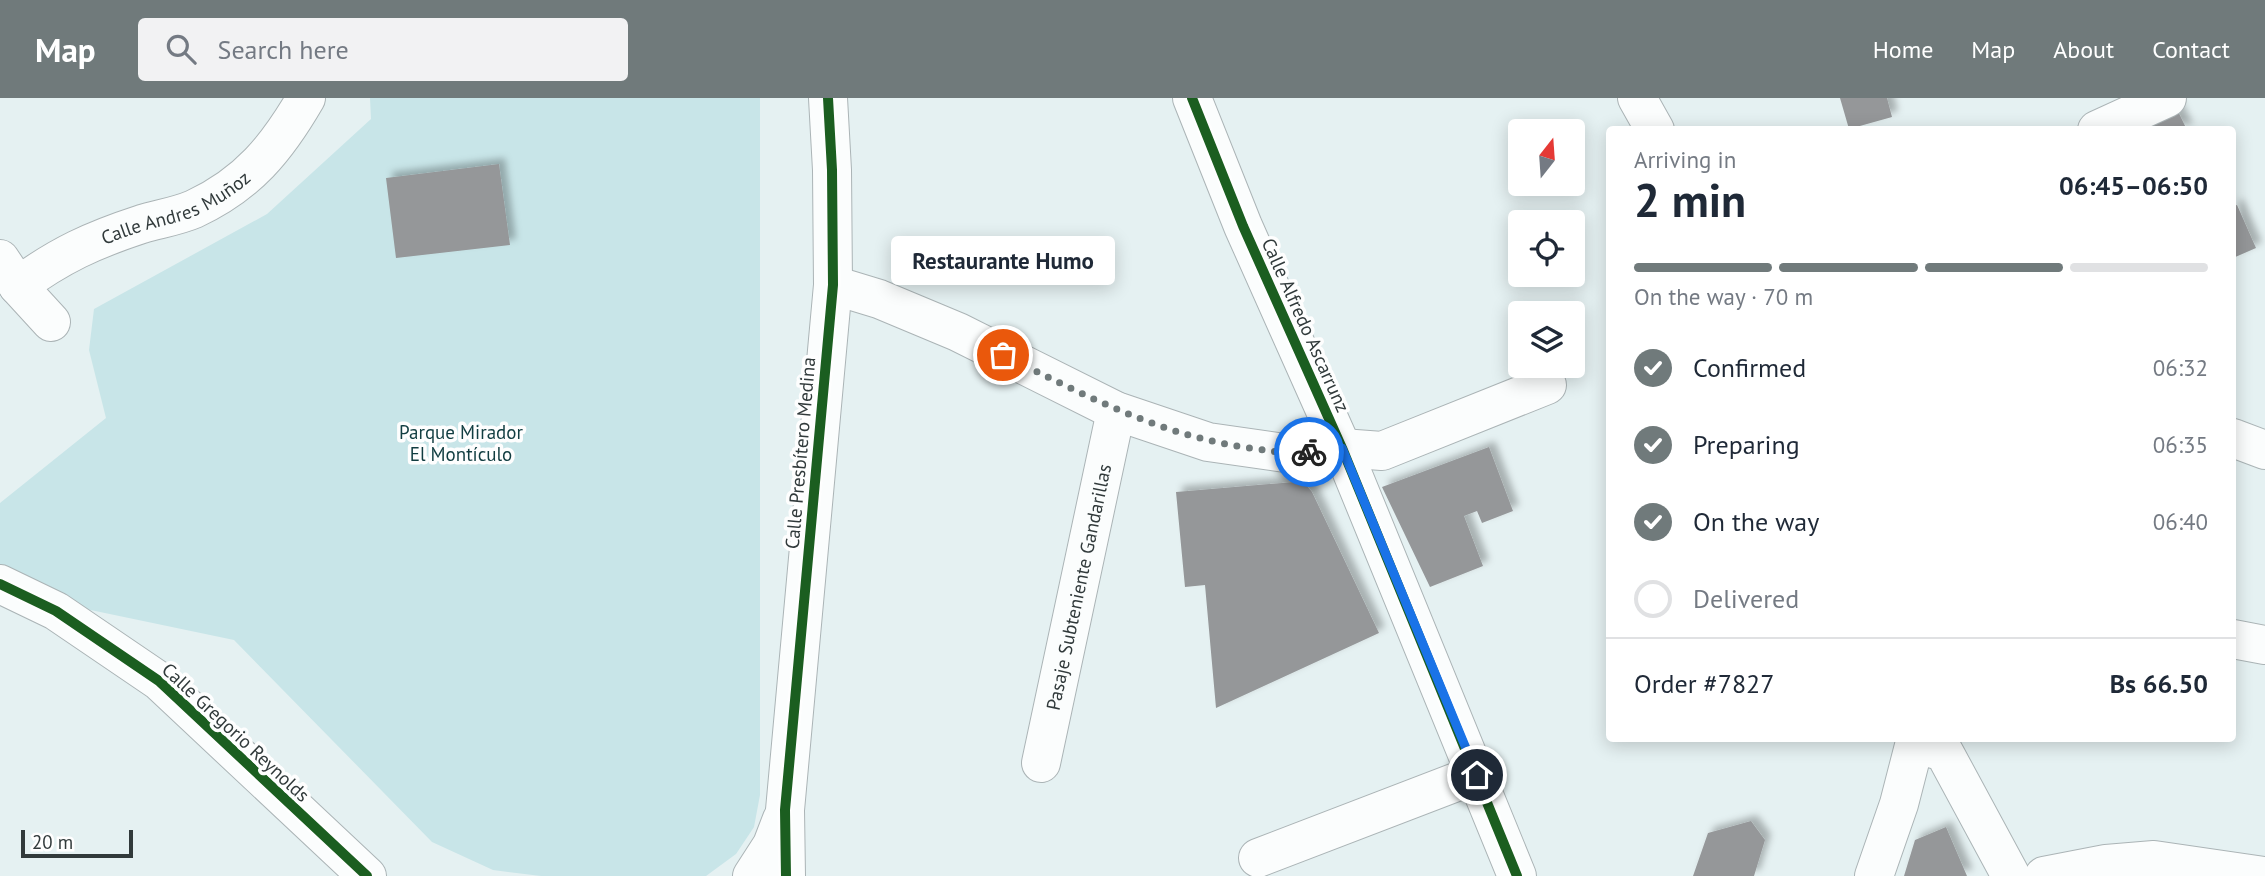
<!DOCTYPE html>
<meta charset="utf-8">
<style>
:root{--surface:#fff;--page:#f2f2f3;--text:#1f2937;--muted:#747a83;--line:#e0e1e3;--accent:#707a7b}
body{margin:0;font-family:"PT Sans",sans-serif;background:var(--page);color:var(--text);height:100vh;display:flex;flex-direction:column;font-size:26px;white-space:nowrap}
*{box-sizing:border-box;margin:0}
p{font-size:23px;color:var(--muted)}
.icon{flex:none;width:38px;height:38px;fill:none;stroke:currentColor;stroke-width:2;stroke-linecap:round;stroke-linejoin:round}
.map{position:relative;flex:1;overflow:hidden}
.side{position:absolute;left:1606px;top:28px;width:630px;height:616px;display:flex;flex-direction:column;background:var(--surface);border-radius:7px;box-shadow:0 4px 18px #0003}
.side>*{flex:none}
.needle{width:46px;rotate:17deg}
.fabs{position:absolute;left:1508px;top:21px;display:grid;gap:14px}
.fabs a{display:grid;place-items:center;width:77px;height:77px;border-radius:7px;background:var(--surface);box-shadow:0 4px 18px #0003;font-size:35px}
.scale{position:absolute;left:21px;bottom:18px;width:112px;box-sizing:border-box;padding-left:7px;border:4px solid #313a3b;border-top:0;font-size:19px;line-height:24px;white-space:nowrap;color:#313a3b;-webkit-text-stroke:5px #fefefe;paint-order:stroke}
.pin{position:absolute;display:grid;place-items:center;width:60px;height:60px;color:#fff;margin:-30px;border:4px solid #fff;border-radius:50%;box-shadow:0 2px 7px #0007}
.courier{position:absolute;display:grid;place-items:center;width:70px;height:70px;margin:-35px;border:5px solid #1a73e8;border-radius:50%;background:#fff;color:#222;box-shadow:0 2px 9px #0007}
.bubble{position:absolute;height:49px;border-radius:7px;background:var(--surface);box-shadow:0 4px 18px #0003;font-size:23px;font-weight:700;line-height:49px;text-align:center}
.summary em{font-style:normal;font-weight:700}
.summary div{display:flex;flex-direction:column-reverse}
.summary{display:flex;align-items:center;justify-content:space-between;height:119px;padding:0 28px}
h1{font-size:46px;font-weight:700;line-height:52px}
.bar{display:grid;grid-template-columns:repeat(4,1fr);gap:10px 7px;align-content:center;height:84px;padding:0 28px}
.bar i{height:9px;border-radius:5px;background:var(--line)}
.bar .current{background:var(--accent)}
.bar p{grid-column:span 4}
.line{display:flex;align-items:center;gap:18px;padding:0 28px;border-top:2px solid var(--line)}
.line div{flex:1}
ol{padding:0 28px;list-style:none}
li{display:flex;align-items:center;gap:21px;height:77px}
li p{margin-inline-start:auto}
li .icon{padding:7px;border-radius:50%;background:var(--accent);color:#fff;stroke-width:4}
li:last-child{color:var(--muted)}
li i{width:38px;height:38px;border:4px solid var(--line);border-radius:50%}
header{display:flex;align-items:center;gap:42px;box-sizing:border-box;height:98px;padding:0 35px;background:var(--accent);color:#fff}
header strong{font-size:33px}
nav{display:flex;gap:38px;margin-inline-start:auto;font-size:24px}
.search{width:490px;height:63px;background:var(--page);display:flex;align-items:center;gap:18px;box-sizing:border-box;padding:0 24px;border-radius:7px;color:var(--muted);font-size:26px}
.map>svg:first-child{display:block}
.green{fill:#c8e5e8}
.building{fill:#959799;filter:url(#shadow)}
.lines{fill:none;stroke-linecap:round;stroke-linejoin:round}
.minor-casing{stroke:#abb4b6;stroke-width:40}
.major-casing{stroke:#abb4b6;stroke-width:40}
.minor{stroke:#fbfdfd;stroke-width:38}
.major{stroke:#fbfdfd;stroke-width:38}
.cycleway-casing{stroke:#fefefe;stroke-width:15}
.cycleway{stroke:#1b5e20;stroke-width:10}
.done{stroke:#707a7b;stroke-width:7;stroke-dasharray:0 12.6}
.route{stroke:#1a73e8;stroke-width:9}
.labels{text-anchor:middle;stroke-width:7;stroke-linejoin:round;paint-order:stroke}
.street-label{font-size:19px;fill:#313a3b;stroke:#fefefe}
.park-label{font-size:19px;fill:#113d41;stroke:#fefefe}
</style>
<header>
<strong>Map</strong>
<div class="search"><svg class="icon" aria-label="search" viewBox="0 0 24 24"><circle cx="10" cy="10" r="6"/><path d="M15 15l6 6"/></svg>Search here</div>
<nav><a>Home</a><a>Map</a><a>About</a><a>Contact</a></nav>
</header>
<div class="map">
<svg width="2265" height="778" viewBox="0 0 2265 778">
<defs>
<filter id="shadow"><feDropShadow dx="6" dy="-6" stdDeviation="3.5" flood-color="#0004"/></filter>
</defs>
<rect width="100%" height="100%" fill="#e5f1f2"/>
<!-- green -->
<path class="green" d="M 370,0 L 760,0 L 760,697 L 754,729 L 736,756 L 706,778 L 541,778 L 493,772 L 432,744 L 234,542 L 81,510 L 0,476 L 0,405 L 106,320 L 89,252 L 94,211 L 267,116 L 371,21 Z"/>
<!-- building -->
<path class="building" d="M 1840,0 L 1887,0 L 1892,19 L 1849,31 Z
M 2172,1 L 2187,32 L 2108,32 Z
M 499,66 L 510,147 L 396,160 L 386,80 Z
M 2237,107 L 2256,150 L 2233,160 L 2233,108 Z
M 1489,349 L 1513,413 L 1482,425 L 1477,413 L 1464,418 L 1483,468 L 1430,489 L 1382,389 Z
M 1294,384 L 1307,388 L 1312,394 L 1379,535 L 1216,610 L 1205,487 L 1185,489 L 1176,394 Z
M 1751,723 L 1765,742 L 1754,778 L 1693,778 L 1708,735 Z
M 1946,729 L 1967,778 L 1904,778 L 1915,742 Z"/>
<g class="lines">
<defs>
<g id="minor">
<path d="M 1192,0 L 1243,128 L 1342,350 L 1517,778"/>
<path d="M 2097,32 L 2167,0"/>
<path d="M 0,161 L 18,188 L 51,224"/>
<path d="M 833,187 L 879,201 L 958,234 L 1116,313 L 1208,344 L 1292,356 L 1342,350 L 1382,353 L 1547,287"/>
<path id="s1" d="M 18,188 C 60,157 93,142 142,126 C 159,121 178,118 194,111 C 248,86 277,50 306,0"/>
<path d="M 2233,340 L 2265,352"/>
<path d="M 0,486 L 56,513 L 159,583 L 367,778"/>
<path d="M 2233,541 L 2265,547"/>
<path d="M 1916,646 L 1944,654 L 2011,778"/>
<path id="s2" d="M 1041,665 L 1116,313"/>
<path d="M 1258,760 L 1477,676"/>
<path d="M 752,778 L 772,747 L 782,721"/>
<path d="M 786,778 L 785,712 L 833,187 L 832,72 L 828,0"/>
<path d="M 2044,778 L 2106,766 L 2154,762 L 2264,778"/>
</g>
<path id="major" d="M 1637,0 L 1655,32
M 1874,778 L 1899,706 L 1916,640"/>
</defs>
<!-- minor casing -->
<use href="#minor" class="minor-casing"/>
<!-- major casing -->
<use href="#major" class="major-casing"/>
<!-- minor -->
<use href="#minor" class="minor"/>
<!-- major -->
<use href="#major" class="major"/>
<defs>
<path id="cycleway" d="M 1192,0 L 1243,128 L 1342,350 L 1517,778
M 0,486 L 56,513 L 159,583 L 367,778
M 786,778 L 785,712 L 833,187 L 832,72 L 828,0"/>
</defs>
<!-- cycleway casing -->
<use href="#cycleway" class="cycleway-casing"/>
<!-- cycleway -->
<use href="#cycleway" class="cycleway"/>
</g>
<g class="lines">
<!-- done -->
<path class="done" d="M 1003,257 C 1083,296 1160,338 1250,350 C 1270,353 1288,356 1309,354"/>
<!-- route -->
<path class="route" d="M 1309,354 L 1342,350 L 1477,677"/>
</g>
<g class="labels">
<!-- street labels -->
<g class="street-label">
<text dy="7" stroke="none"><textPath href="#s1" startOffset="177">Calle Andres Muñoz</textPath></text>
<text transform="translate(1306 227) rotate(66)" y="7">Calle Alfredo Ascarrunz</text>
<text transform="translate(800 355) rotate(-85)" y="7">Calle Presbítero Medina</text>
<text dy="7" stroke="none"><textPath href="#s2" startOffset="180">Pasaje Subteniente Gandarillas</textPath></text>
<text transform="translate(236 634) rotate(43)" y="7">Calle Gregorio Reynolds</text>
</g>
<!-- park labels -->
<g class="park-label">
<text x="461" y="341">Parque Mirador<tspan x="461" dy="22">El Montículo</tspan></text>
</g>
</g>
</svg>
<div class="fabs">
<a><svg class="needle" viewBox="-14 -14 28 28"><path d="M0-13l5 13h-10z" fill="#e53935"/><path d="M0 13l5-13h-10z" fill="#747a83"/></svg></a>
<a><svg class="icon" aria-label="locate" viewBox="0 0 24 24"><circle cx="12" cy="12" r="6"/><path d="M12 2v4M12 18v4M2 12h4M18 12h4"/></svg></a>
<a><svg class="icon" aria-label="layers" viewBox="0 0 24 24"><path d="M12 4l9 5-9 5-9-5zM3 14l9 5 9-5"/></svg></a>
</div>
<div class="scale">20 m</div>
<div class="pin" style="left:1003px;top:257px;background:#ea580c"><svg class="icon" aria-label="bag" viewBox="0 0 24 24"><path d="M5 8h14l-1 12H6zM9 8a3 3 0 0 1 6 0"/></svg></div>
<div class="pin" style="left:1477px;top:677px;background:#1f2937"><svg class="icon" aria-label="home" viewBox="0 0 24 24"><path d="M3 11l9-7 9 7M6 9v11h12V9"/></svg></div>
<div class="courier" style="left:1309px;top:354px"><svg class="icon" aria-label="bike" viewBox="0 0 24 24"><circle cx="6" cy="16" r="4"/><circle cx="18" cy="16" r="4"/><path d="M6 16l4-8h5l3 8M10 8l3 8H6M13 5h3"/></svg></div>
<div class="bubble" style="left:891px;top:138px;width:224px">Restaurante Humo</div>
<section class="side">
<div class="summary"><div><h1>2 min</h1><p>Arriving in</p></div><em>06:45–06:50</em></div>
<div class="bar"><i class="current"></i><i class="current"></i><i class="current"></i><i></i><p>On the way · 70 m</p></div>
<ol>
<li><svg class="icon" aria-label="check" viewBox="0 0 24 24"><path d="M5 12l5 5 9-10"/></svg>Confirmed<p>06:32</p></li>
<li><svg class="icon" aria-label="check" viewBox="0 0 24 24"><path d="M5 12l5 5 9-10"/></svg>Preparing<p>06:35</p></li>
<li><svg class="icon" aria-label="check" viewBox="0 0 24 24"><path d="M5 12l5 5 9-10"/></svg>On the way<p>06:40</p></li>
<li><i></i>Delivered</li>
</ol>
<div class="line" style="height:91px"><div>Order #7827</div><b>Bs 66.50</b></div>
</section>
</div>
